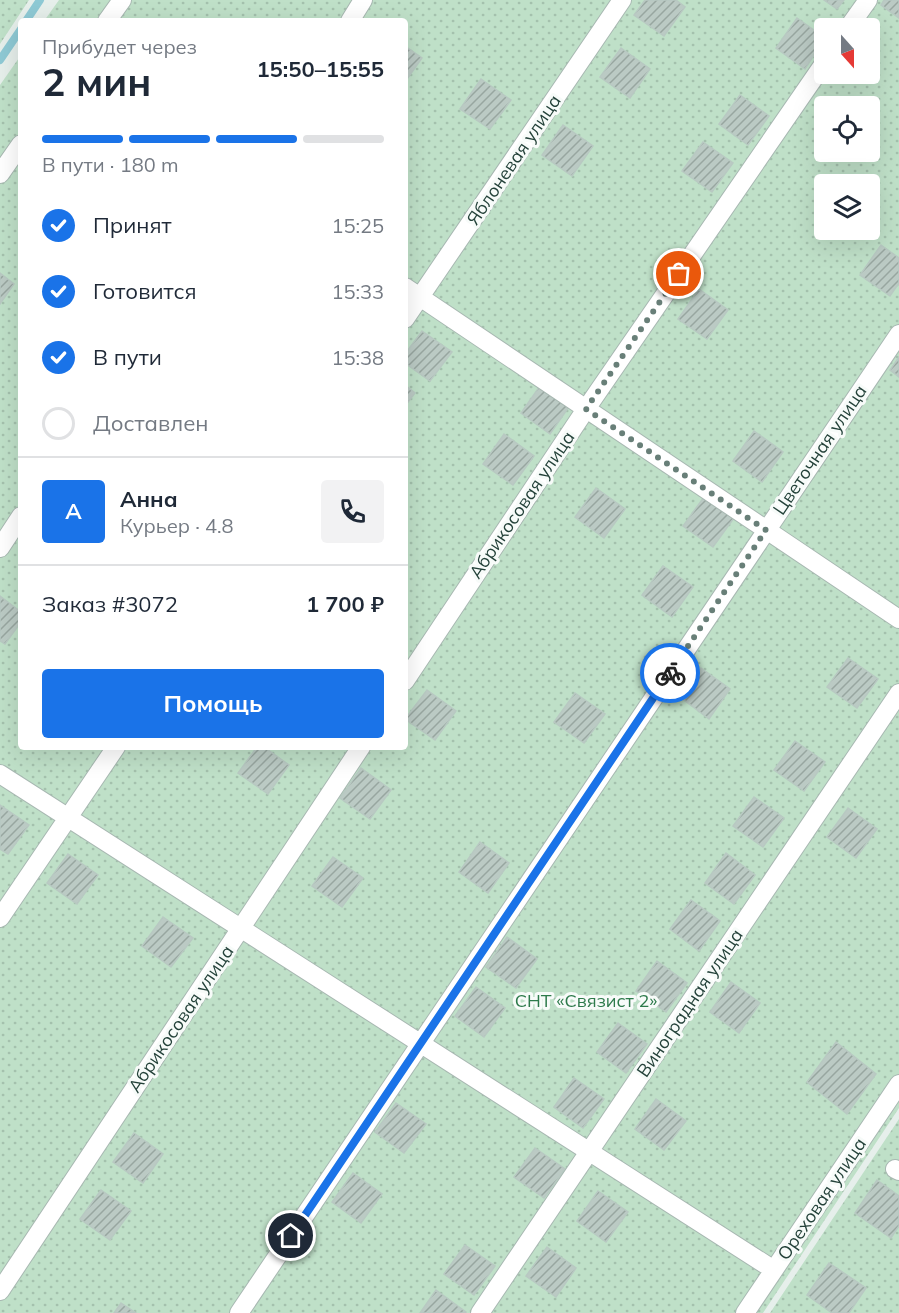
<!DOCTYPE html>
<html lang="ru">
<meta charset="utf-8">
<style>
:root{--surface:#fff;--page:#f2f2f3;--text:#1f2937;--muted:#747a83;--line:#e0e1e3;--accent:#1a73e8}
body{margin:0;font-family:Mulish,sans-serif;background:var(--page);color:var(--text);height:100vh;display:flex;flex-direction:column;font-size:22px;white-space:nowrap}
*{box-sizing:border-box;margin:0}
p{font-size:20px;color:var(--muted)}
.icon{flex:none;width:33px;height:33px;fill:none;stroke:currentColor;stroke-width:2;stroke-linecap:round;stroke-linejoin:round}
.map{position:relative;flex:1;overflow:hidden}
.side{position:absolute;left:18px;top:18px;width:390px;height:732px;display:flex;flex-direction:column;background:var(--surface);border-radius:6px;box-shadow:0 6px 24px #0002}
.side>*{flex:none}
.needle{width:39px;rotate:159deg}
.fabs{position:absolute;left:814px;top:18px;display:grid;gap:12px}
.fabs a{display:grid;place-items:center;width:66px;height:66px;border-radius:6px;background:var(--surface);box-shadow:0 6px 24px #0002;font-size:30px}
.pin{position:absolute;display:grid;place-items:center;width:51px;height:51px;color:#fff;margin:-26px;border:3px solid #fff;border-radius:50%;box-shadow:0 2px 6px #0007}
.courier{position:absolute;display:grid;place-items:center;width:60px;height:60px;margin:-30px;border:4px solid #1a73e8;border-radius:50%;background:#fff;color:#222;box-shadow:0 2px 8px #0007}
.head em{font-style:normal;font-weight:700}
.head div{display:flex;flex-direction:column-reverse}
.head{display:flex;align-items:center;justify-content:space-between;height:102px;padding:0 24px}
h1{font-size:39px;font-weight:700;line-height:45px}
.bar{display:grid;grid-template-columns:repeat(4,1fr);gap:9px 6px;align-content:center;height:72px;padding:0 24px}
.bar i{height:8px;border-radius:4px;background:var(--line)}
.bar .active{background:var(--accent)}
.bar p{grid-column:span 4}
.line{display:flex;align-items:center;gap:15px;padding:0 24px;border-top:2px solid var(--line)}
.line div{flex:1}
.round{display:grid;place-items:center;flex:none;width:63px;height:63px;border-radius:6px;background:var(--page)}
ol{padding:0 24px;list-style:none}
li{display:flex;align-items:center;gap:18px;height:66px}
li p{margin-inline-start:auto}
li .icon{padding:6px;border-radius:50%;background:var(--accent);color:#fff;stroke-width:4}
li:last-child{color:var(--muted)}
li i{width:33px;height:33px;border:3px solid var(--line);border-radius:50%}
.action{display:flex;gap:12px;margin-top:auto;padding:12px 24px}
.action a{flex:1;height:69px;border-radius:6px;background:var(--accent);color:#fff;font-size:24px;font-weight:700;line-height:69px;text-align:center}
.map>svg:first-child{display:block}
.garden{fill:url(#garden-dots);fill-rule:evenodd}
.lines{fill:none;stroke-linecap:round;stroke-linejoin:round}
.stream{stroke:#8ec9d4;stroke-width:8}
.building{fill:url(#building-hatch);stroke:#b8c9c2;stroke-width:1.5}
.minor-casing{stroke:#a8b8b2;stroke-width:20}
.minor{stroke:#fff;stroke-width:18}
.done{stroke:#687f78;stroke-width:6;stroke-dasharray:0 10.8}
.route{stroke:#1a73e8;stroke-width:8}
.labels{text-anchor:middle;stroke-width:6;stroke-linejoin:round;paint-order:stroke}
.street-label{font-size:18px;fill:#24423a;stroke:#f7fbf9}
.park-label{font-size:18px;fill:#2d7a4b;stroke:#f7fbf9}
</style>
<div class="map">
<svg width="899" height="1313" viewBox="0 0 899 1313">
<defs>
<pattern id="garden-dots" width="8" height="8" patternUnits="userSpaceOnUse" patternTransform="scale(1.5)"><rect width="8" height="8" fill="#bfe0c8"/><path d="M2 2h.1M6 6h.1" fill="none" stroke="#a4c1ad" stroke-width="1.8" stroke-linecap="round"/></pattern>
<pattern id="building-hatch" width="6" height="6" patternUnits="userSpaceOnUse" patternTransform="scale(1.5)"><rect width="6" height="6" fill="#bbcac4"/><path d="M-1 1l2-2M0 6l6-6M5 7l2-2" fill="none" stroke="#98a6a0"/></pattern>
</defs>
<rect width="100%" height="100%" fill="#e6efeb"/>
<!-- garden -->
<path class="garden" d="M 0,0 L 29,0 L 0,44 Z
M 59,0 L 899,0 L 899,1108 L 763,1313 L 0,1313 L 0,85 L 21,55 L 21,747 L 405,747 L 405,21 L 44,21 ZM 825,28 L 870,28 L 870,74 L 825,74 ZM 825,106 L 870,106 L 870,152 L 825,152 ZM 825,184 L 870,184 L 870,230 L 825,230 Z
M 899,1119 L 899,1313 L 770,1313 Z"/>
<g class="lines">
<!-- stream -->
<path class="stream" d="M 26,21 L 40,0
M 0,60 L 21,29"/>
</g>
<!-- building -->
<path class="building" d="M 645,0 L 676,0 L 685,7 L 664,36 L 634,15 Z
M 824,0 L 844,0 L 837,9 Z
M 884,0 L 899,0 L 899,18 L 881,5 Z
M 797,18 L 825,38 L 805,69 L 776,48 Z
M 405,46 L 422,58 L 405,82 Z
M 621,48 L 650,69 L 630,98 L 600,77 Z
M 481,79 L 511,100 L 490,129 L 460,109 Z
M 740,95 L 769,116 L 748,145 L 719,124 Z
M 563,125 L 593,146 L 572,176 L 542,155 Z
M 703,142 L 733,163 L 712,192 L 682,171 Z
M 881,245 L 899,258 L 899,283 L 890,296 L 860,275 Z
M 0,273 L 14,284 L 0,304 Z
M 699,289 L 728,310 L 707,339 L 678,319 Z
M 422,331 L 452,352 L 430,381 L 405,363 L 405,354 Z
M 899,357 L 899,377 L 890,370 Z
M 542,383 L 571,404 L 550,434 L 521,413 Z
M 405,385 L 415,393 L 405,406 Z
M 754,431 L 783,452 L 762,482 L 733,461 Z
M 504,434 L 534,456 L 513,485 L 483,464 Z
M 596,488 L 625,509 L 604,538 L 575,517 Z
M 704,497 L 734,518 L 713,547 L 683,526 Z
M 663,566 L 693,587 L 672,617 L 642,595 Z
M 0,596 L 21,612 L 21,622 L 5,644 L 0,641 Z
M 848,658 L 878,679 L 857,708 L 827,687 Z
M 701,668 L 730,689 L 709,719 L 680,697 Z
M 427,690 L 456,711 L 435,740 L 405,719 Z
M 575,693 L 605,714 L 584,743 L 554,722 Z
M 795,741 L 825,762 L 804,791 L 774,770 Z
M 257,747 L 264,747 L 289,765 L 268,794 L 238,773 Z
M 361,768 L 391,790 L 370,819 L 340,798 Z
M 754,797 L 784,818 L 763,847 L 733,826 Z
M 0,805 L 29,825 L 8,854 L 0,849 Z
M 848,808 L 877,829 L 856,858 L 827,837 Z
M 480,842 L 509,863 L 488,893 L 459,872 Z
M 726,853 L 755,875 L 734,904 L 705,883 Z
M 68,854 L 98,875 L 77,904 L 47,883 Z
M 333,857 L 363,878 L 342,907 L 312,886 Z
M 691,900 L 720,921 L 699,951 L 670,929 Z
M 163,917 L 193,938 L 171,967 L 142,946 Z
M 507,937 L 537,959 L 516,988 L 486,967 Z
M 657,961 L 687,983 L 666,1012 L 636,991 Z
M 731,982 L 760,1003 L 739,1033 L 710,1012 Z
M 476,987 L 505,1008 L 484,1037 L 455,1016 Z
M 618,1023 L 647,1044 L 626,1073 L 597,1052 Z
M 836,1042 L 876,1074 L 847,1114 L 807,1082 Z
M 574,1078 L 604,1099 L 583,1128 L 554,1107 Z
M 656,1099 L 686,1121 L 664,1150 L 635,1129 Z
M 396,1103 L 426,1124 L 404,1153 L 375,1132 Z
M 134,1133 L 163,1154 L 143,1183 L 113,1162 Z
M 535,1148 L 565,1169 L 544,1198 L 514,1177 Z
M 353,1173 L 382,1194 L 361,1223 L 332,1202 Z
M 877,1180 L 899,1196 L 899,1226 L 891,1238 L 855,1213 Z
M 101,1190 L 131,1211 L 110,1240 L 80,1219 Z
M 598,1191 L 628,1212 L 606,1242 L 577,1221 Z
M 465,1245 L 495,1266 L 474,1295 L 444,1274 Z
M 547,1247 L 576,1268 L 556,1297 L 526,1276 Z
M 829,1263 L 866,1288 L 849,1313 L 832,1313 L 807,1295 Z
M 436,1290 L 466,1312 L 465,1313 L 420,1313 Z
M 121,1303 L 136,1313 L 114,1313 Z"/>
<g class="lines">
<defs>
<path id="minor" d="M 107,21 L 122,0
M 350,21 L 363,0
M 848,28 L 868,0
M 0,174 L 21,144
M 405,287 L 899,619
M 405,319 L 622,0
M 0,548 L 21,516
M 405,681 L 586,409 L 825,62
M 0,774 L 774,1270
M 0,918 L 116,747
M 895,1169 L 899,1171
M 0,1291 L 361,747
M 239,1313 L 899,334
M 480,1313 L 899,693
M 745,1313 L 899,1084"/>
</defs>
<!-- minor casing -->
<use href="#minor" class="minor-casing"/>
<!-- minor -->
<use href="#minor" class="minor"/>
</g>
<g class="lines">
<!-- done -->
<path class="done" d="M 670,673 L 766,530 L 586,409 L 679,274"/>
<!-- route -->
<path class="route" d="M 291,1236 L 670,673"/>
</g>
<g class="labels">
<!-- street labels -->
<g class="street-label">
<text transform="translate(514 160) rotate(-56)" y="6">Яблоневая улица</text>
<text transform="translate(820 450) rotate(-56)" y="6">Цветочная улица</text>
<text transform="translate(522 505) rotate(-56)" y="6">Абрикосовая улица</text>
<text transform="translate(690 1003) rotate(-56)" y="6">Виноградная улица</text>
<text transform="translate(181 1019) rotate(-56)" y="6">Абрикосовая улица</text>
<text transform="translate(822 1199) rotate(-56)" y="6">Ореховая улица</text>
</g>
<!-- park labels -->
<g class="park-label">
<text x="586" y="1007">СНТ «Связист 2»</text>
</g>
</g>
</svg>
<div class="fabs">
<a><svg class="needle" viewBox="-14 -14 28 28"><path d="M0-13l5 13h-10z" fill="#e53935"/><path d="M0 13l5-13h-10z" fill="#747a83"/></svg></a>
<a><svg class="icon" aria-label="locate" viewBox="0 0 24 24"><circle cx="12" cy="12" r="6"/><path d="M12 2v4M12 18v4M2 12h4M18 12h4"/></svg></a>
<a><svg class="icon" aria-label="layers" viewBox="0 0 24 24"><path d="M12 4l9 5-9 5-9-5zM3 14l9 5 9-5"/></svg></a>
</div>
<div class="pin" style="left:679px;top:274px;background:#ea580c"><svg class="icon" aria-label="bag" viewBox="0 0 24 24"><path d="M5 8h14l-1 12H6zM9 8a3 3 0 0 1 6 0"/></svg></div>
<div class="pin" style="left:291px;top:1236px;background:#1f2937"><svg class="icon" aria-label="home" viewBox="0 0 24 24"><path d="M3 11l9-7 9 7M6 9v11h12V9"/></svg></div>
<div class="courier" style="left:670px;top:673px"><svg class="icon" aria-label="bike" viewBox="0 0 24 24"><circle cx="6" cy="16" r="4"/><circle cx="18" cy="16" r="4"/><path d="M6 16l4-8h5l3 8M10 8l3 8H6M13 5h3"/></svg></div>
<section class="side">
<div class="head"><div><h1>2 мин</h1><p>Прибудет через</p></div><em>15:50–15:55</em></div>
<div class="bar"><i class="active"></i><i class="active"></i><i class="active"></i><i></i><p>В пути · 180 m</p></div>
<ol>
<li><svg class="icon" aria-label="check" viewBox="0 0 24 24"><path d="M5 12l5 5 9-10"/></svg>Принят<p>15:25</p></li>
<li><svg class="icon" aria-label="check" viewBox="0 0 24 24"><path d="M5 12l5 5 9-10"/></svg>Готовится<p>15:33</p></li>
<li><svg class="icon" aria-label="check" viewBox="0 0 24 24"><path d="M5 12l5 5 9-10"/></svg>В пути<p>15:38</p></li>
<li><i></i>Доставлен</li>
</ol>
<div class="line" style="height:108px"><b class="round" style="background:var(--accent);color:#fff">А</b><div><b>Анна</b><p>Курьер · 4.8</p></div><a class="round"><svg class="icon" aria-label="phone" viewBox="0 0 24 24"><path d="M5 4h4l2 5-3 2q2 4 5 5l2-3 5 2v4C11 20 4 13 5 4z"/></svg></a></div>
<div class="line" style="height:78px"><div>Заказ #3072</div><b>1 700 ₽</b></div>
<div class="action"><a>Помощь</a></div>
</section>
</div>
